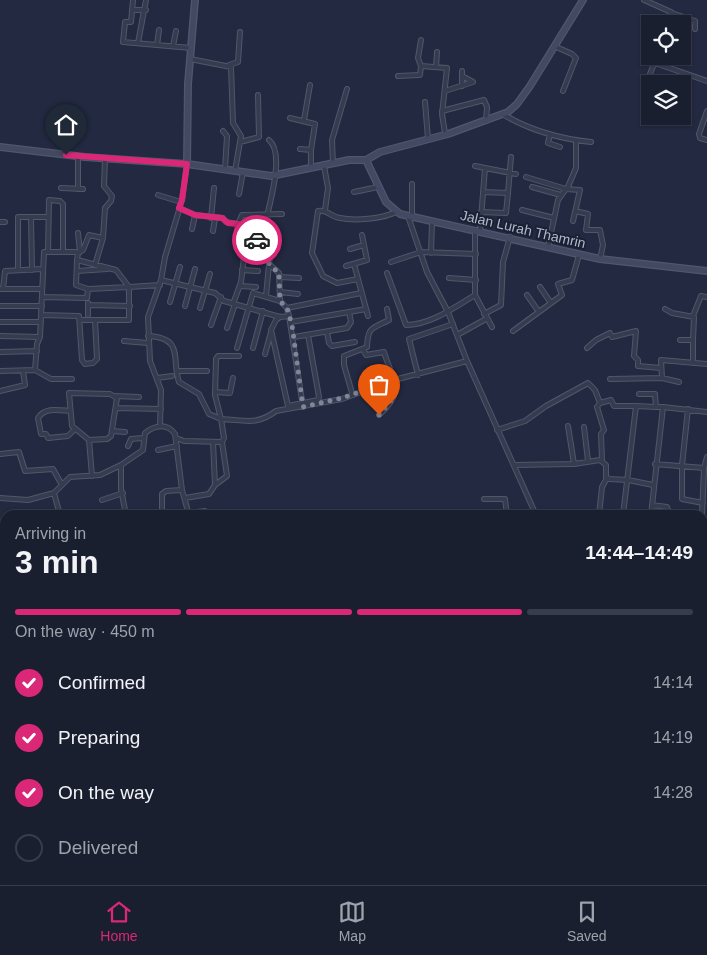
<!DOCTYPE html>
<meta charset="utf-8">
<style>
:root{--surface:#1a1f30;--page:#232738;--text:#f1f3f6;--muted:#9fa2ab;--line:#383d4c;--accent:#db2777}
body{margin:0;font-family:Helvetica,sans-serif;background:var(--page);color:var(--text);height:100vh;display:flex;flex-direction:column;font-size:19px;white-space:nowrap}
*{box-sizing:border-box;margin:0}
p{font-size:16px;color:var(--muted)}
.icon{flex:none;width:28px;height:28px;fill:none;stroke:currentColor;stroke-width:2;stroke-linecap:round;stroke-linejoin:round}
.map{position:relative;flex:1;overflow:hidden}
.drawer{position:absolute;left:0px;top:510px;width:708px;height:375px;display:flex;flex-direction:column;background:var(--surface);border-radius:15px 15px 0 0;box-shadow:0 1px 4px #0004,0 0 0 1px var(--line)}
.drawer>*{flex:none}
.tools{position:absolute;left:641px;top:15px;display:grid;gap:10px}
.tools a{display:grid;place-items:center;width:50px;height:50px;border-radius:0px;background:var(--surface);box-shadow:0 1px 4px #0004,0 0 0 1px var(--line);font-size:25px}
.pin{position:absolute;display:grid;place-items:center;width:42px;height:42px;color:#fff;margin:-51px -21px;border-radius:50% 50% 50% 0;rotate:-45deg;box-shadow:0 0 5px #0007}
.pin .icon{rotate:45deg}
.courier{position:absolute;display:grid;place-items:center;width:50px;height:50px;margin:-25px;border:4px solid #db2777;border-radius:50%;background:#fff;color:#222;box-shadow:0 1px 6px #0007}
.headline em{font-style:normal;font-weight:700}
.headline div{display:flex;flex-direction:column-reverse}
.headline{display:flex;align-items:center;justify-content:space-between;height:85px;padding:0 15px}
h1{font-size:32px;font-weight:700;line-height:38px}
.bar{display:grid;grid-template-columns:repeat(4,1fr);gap:8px 5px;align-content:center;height:60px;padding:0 15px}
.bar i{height:6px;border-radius:4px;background:var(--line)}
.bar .active{background:var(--accent)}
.bar p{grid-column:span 4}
ol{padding:0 15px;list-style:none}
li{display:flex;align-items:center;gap:15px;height:55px}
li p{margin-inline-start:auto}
li .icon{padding:5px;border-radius:50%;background:var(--accent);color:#fff;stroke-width:4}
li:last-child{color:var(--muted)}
li i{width:28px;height:28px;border:2px solid var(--line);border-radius:50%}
.dock{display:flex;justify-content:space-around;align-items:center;height:70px;border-top:1px solid var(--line);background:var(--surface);font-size:14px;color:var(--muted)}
.dock a{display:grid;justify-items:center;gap:2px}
.dock .active{color:var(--accent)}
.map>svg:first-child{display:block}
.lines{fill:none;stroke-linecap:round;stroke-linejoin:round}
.river{stroke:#323e67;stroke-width:7}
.street-casing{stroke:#51576b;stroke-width:6}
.secondary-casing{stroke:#51576b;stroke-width:8}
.street{stroke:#363c50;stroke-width:4}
.secondary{stroke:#444963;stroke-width:5.5}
.done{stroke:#80859a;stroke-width:5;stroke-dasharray:0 9}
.route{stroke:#db2777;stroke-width:6}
.labels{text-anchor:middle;stroke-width:4;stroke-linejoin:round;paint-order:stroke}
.street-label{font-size:14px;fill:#b2b7cb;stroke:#1b2135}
</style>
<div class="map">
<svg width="707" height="885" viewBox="0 0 707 885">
<rect width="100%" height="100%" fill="#222940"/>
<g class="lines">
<!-- river -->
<path class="river" d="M 702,825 L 707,827
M 180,885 L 189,881 L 233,885
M 290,885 L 362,884 L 373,880"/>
<defs>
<path id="street" d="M 133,0 L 131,22 L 125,22 L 123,42 L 191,48
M 644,0 L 671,12 L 669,24
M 132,10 L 146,10
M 672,13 L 695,21 L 695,29
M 138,43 L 146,0
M 157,45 L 159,30
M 173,46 L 176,31
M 554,46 L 572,54 L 576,58 L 563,91
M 190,59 L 231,67 L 233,123 L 241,136 L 235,171
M 655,63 L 707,81
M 229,65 L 238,62 L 240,32
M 421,66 L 418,58 L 421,40
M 436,67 L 437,52
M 650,74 L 657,56
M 398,76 L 420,75 L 421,66 L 447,68 L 442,114 L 445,133
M 462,86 L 462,71
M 445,91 L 473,82 L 462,76
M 425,102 L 428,139
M 442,111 L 484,100 L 487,107 L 486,121
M 707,111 L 699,134 L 700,138 L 707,140
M 504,115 C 530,130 561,139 591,142
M 290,118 L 315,124 L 311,150 L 311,168
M 304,120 L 310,85
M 223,131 L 227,136 L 225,169
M 550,134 L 548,143 L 560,147
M 240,142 L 259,137 L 258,95
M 300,149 L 311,150
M 78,156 L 78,189
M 333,164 L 332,140 L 347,89
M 324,166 L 328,188 L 325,210
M 475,166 L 516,174
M 526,177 L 566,189 L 580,190 L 573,221
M 412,184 L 412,218
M 532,187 L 561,195
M 61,188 L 83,189
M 567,189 L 576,168 L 576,141
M 354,192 L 378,187
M 483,192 L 508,193 L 511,157
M 239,194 L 243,172
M 158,195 L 181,202
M 179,208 L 195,215 L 192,229
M 522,210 L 554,218
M 575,211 L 588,214 L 586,230 L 600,230 L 603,245 L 600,259
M 481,212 L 506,213 L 508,193
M 282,214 L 242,215 L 238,224 L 237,235 L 242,239 L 269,240 L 272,243 L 269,264 L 279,273 L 280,301 L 287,308
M 195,215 L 223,218 L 226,222 L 238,224
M 408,216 L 427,272 L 448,312 L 467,361 L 536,515
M 31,217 L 32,270
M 211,218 L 214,188
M 0,222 L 5,222
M 265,226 C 268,207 286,154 269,140
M 475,230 L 475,295 L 492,327
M 213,231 L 215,218
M 480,231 L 485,168
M 78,233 L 80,252
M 548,247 L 558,200 L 566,189
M 350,249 L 364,245
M 48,252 L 49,200 L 60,201 L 63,204 L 63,252
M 78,253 L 83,250 L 89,235 L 103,238 L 105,208 L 111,201 L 112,196 L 104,186 L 105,158
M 431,253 L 432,223
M 245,255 L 259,256
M 77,260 L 76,285 L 88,289
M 391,262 L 421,252 L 476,254
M 354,264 L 368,316
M 95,265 L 103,238
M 346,266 L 367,260 L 362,235
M 18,270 L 18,217 L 47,217
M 242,270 L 258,271
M 77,271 L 107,269
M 387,273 L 406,325 C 430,325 455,307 475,295
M 279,277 L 299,278
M 449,278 L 476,280
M 358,279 L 337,283 L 323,276 L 312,253 L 318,211 C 328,209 330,217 340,218 C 355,221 382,219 396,212
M 161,280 L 215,293 L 224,301 L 280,317 L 289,316 L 303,407
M 240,286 L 256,287
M 540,287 L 551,303
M 0,289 L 3,289 L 5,271 L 42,269
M 3,289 L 42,289
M 280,292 L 298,294
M 527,295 L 539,312
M 266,296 L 269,264
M 42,297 L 87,298 L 88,289 L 129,287 L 129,320 L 95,320
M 170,302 L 180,267
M 88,303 L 88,315
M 233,304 L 241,282 L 246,240
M 88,305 L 130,306
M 0,306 L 42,306
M 185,306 L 195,269
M 200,308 L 210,274
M 665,309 L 672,313 L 694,317 L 693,340
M 349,312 L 366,309
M 484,314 L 501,305 L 503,262 L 510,237
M 42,315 L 79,316 L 82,360 L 85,364 L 93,363 L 97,359 L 95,320 L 81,320
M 289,316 L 287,308 L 361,293
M 693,316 L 701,296 L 707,297
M 280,317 L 276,320 L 271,330 L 288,406 L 318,400 L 319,397 L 308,335
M 0,322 L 41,322
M 291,322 L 349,312 L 351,322 L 347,328 L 294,337
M 211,325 L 221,297
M 227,328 L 235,304
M 513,331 L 562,295 L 558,284 L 572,280 L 579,255
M 327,332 L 329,343 L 332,346 L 355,342
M 457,335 L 486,319
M 0,336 L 40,337
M 148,336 C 185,338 171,359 179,382 L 199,394 L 209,414 L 221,419
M 680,340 L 693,340 L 693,363
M 124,341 L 148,343
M 237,348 L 253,293 L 280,301
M 253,348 L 263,311
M 587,348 L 596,340 L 610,333 L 612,337 L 636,331 L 634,356 L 638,360 L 638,366 L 661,368
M 363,349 L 366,355 L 384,352 C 393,382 406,391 379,415
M 0,352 L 37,351
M 265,354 L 271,332
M 35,370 L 37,344 L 40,337 L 44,252 L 75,252 L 78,253 L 77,260 L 116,270 L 129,287 L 160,285
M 0,371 L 35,370 L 51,379 L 72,379
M 178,371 L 207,371
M 418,375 L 409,339 L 453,324
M 157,378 L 172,376
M 662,378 L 679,382
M 610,379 L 662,378 L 661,360 L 707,364
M 0,391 L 25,385 L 23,371
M 215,392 L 230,393 L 233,378
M 352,393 L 344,365 L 344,356 L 367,347 C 368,326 372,329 389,320 L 387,309
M 639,394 L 655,394 L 656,407 L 663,407
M 114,396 L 139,397
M 600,403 L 597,407 L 604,430 L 601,434 L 602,460
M 636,406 L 656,407
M 116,408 L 161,409
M 688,409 L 682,465 L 682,499 L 703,503
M 70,411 C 58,410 45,407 38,418 L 41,434 L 46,434 L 48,438 L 68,436 L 75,429
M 221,419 L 215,395 L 216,359 L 218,356 L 239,356
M 160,426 L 161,390 L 150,361 L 148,317 L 161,280 L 165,257 L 182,200 L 187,164
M 568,426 L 574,464
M 584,427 L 588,461
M 497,430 L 525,421 L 546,406 L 588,383 L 595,390 L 600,403 L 611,400 L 614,406 L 636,406 L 623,515
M 112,431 L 125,432
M 176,438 L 184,441 L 222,442 L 224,438 L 221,419 C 245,420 256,426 276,411 L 342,399 L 394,380 L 467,361
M 89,440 L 107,439 L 111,436 L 117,398 L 110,394 L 69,393 L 72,426 L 89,440 L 92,476
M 213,442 L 215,485
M 128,446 L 131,439 L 143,438
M 158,450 L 177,446
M 0,454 L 19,452 L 25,471 L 53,469 L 62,485
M 655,464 L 704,468 L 707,457
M 121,465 L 121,489 L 126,515
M 514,465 L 574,464 L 600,460 L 606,465 L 606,477 L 609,479 L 628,480 L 653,485
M 54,493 L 60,515
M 0,498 L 28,500 L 54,493 L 70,477 L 100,475 L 121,465 L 143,450 L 145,433 C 155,425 167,423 175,434 L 182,490 L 189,515
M 185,498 L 209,494 L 215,485 L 227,476 L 222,442
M 484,499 L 505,499 L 507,515
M 102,500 L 123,493
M 652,505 L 667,507 L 669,512
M 188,513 L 205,511
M 162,515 L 162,494 L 166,491 L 182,490
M 599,515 L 602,487 L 607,478
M 651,515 L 663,407 L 707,412
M 702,515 L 704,468
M 0,572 L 5,572
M 0,625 L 5,628
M 0,651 L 5,652
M 702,674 L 707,676
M 702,708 L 707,695
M 0,738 L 5,740
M 702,739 L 707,739
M 0,755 L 5,756
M 702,755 L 707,757
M 702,775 L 707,775
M 0,783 L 3,772
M 0,811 L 5,813
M 704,812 L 707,797
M 702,855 L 707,856
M 702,871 L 707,872
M 60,880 L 69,885
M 426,880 L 427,885
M 441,880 L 442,885
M 456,880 L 458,885
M 472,880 L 474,885
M 488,880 L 489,885
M 505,880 L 506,885
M 537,880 L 539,885
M 553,880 L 555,885
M 610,880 L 629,885 L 630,880
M 79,885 L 81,880
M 95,885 L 97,880
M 124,885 L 138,883 L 138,880
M 410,885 L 411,885
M 569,885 L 587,880
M 644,885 L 645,880
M 660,885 L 661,880
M 674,885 L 676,880 L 698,885"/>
<path id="secondary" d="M 0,147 L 85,157 L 187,164 L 271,176 L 349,160 L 366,160 L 380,152 L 448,134 L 508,112 L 517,104 L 530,86 L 583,0
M 366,160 L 386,202 L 400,214 L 600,259 L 707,271
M 187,164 L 188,84 L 195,0"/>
</defs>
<!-- street casing -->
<use href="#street" class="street-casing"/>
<!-- secondary casing -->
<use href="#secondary" class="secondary-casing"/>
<!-- street -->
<use href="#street" class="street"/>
<!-- secondary -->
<use href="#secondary" class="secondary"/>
</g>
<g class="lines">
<!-- done -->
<path class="done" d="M 257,240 L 272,243 L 269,264 L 279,273 L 280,301 L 287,308 L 292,325 L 303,407 L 342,398 L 394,380 L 395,396 L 379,415"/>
<!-- route -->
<path class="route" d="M 66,155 L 187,164 L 182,200 L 179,208 L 195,215 L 222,218 L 228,223 L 238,224 L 237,235 L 240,238 L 257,240"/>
</g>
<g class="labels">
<!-- street labels -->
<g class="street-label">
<text transform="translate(523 229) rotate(13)" y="5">Jalan Lurah Thamrin</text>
</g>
</g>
</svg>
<div class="tools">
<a><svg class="icon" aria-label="locate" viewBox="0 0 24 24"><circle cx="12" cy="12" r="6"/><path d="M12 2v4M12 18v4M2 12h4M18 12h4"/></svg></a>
<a><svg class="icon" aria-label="layers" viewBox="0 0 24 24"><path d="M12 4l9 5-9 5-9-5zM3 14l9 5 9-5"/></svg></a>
</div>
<div class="pin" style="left:379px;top:415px;background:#ea580c"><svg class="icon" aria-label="bag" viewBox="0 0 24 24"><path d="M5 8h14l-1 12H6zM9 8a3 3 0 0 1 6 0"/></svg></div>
<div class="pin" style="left:66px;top:155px;background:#1f2937"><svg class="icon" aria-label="home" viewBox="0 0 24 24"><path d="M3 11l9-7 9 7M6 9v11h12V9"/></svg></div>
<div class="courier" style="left:257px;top:240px"><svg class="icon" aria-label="car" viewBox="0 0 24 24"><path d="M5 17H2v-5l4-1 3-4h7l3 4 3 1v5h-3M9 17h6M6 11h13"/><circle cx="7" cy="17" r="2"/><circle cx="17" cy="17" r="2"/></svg></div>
<section class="drawer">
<div class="headline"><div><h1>3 min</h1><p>Arriving in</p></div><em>14:44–14:49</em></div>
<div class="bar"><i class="active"></i><i class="active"></i><i class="active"></i><i></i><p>On the way · 450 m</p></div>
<ol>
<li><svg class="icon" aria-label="check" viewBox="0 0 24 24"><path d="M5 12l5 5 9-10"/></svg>Confirmed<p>14:14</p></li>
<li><svg class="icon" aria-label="check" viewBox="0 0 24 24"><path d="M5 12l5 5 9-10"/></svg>Preparing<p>14:19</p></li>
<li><svg class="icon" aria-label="check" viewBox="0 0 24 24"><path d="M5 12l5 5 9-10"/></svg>On the way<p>14:28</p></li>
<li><i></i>Delivered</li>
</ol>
</section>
</div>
<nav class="dock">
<a class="active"><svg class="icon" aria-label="home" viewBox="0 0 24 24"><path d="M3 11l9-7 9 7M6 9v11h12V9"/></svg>Home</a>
<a><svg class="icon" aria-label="map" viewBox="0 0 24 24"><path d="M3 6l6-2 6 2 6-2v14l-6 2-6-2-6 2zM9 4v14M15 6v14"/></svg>Map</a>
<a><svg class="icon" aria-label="saved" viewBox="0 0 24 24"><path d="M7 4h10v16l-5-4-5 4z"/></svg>Saved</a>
</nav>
